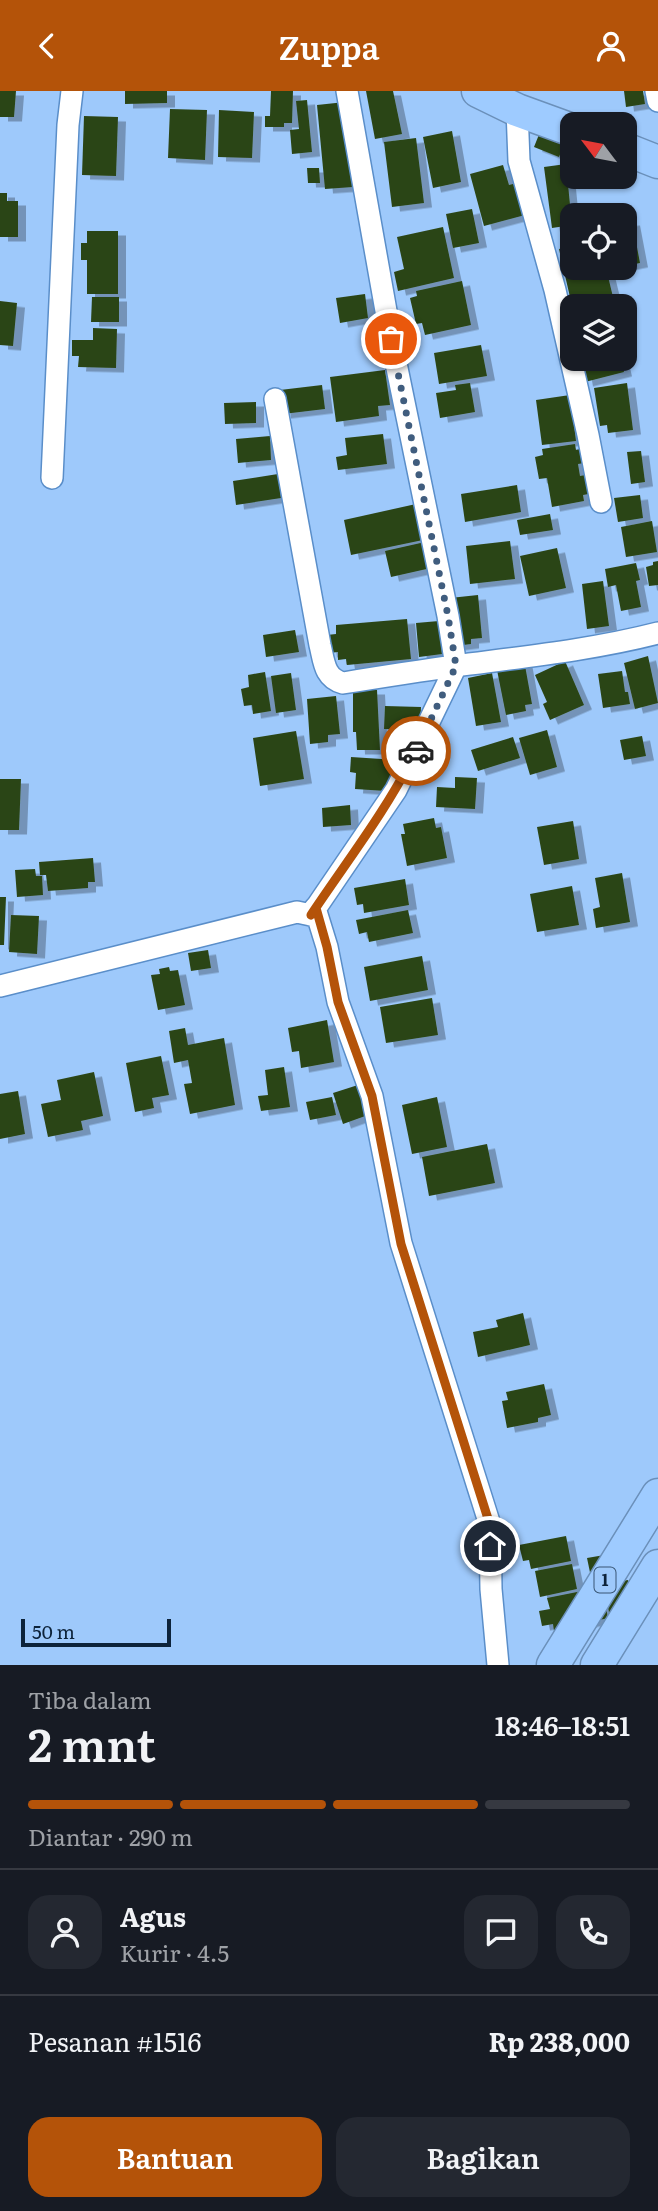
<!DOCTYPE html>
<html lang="id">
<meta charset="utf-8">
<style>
:root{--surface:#171b24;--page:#242831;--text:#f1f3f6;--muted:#9ea1a6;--line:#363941;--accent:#b45309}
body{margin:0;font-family:Literata,serif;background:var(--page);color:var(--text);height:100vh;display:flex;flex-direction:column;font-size:26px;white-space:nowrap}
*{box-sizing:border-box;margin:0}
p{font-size:23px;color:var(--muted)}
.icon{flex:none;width:38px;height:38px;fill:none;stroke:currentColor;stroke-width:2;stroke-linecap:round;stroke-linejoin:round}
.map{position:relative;height:1574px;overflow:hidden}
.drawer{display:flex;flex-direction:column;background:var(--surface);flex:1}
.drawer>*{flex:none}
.needle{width:46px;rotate:302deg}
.tools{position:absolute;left:560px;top:21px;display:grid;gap:14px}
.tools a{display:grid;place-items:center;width:77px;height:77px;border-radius:14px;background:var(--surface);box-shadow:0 2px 5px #0004;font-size:35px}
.scale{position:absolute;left:21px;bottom:18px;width:150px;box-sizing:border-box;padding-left:7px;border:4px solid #0d233a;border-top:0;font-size:19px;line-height:24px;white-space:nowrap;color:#0d233a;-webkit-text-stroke:5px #9ec9fb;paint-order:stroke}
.pin{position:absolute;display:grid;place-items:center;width:60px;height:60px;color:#fff;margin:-30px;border:4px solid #fff;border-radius:50%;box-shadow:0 2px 7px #0007}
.courier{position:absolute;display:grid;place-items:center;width:70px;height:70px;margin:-35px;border:5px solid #b45309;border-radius:50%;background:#fff;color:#222;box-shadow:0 2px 9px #0007}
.head em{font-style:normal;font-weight:600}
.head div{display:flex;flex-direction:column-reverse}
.head{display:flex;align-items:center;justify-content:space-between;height:119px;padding:0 28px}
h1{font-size:46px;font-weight:600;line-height:52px}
.bar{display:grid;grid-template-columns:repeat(4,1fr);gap:10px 7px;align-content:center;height:84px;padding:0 28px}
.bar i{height:9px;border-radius:5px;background:var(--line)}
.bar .current{background:var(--accent)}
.bar p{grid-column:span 4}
.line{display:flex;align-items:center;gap:18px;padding:0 28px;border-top:2px solid var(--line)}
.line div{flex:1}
.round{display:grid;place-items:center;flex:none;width:74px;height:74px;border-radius:21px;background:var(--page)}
.button{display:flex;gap:14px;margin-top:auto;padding:14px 28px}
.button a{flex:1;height:80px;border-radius:21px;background:var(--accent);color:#fff;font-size:28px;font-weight:600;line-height:80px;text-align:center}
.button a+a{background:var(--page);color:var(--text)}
header{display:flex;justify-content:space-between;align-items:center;height:91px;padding:0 28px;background:var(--accent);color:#fff;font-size:32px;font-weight:600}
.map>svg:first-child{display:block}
.building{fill:#2c4515;filter:url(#shadow)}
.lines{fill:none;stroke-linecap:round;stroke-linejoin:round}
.minor-casing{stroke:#5a8ec9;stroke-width:24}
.highway-casing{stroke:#6b90ba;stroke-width:35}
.minor{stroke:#fff;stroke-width:21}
.highway{stroke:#9ecbff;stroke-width:32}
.done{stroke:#405d7e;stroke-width:7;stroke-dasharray:0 12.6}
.route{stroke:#b45309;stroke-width:9}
.labels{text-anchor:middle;stroke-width:7;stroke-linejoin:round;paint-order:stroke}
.shield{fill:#9ec9fb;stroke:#385574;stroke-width:2}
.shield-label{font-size:16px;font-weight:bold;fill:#0d233a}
</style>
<header><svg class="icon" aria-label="back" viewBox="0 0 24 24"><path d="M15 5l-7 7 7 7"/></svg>Zuppa<svg class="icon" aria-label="person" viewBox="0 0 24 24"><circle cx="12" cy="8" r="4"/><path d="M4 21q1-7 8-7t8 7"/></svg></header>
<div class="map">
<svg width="658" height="1574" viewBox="0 0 658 1574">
<defs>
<filter id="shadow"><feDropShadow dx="8" dy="4.5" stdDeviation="0" flood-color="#0004"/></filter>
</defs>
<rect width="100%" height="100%" fill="#9ec9fb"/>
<!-- building -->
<path class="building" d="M 0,0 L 16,0 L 14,26 L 0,26 Z
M 125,0 L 167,0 L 167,12 L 125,13 Z
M 271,0 L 293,0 L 292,32 L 284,32 L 284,36 L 265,36 L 265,25 L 270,25 Z
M 366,0 L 393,0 L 402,43 L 375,48 Z
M 624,0 L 643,0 L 645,13 L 626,16 Z
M 307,9 L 312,61 L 292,63 L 290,39 L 299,38 L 296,10 Z
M 345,11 L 353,96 L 325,98 L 317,14 Z
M 170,18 L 207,19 L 205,69 L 168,67 Z
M 219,19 L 254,21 L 252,67 L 218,66 Z
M 84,25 L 118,26 L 116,85 L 82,84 Z
M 452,40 L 461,91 L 433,97 L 423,46 Z
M 540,41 L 565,52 L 559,66 L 534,56 Z
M 416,47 L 424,112 L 392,116 L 384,51 Z
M 566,73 L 572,134 L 552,137 L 544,76 Z
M 503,74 L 509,94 L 517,92 L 525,124 L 484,135 L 470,83 Z
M 307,77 L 319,77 L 320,92 L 308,92 Z
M 0,102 L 7,102 L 7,110 L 18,110 L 18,146 L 0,146 Z
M 472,118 L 479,152 L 453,157 L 446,123 Z
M 632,130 L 640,172 L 625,175 L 625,131 Z
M 443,136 L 454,187 L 398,200 L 394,181 L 404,178 L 397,146 Z
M 87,140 L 118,140 L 118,203 L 87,203 L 87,169 L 81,169 L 81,152 L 87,152 Z
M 572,155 L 572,177 L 606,177 L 613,206 L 572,215 L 559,158 Z
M 462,190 L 471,234 L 425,244 L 422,232 L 416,233 L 410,207 L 417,205 L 416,200 Z
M 365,203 L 368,227 L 340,232 L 336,207 Z
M 92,206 L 119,206 L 119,231 L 91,231 Z
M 0,210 L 17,212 L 13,255 L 0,254 Z
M 93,237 L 117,238 L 116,277 L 78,276 L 79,265 L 72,265 L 72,249 L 93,249 Z
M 481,254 L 487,285 L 439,293 L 434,262 Z
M 581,268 L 621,268 L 624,281 L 585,291 Z
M 385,279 L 390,314 L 378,315 L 379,325 L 336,331 L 330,286 Z
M 470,292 L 475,321 L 440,327 L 436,302 L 456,299 L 455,294 Z
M 627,292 L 633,339 L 608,342 L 607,334 L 600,335 L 594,297 Z
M 322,294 L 325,318 L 283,323 L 280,299 Z
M 570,304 L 576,350 L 542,354 L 536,309 Z
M 256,311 L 256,332 L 225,333 L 224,312 Z
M 383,343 L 387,373 L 338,379 L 336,366 L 347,364 L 345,347 Z
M 270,345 L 271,369 L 238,372 L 236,348 Z
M 575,353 L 576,359 L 589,356 L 591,371 L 578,373 L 580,385 L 591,383 L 594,402 L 583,404 L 584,410 L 552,416 L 547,387 L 539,388 L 535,366 L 543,364 L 542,358 Z
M 641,360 L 645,391 L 631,393 L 627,361 Z
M 278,383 L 281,407 L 236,414 L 233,390 Z
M 517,394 L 521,421 L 465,431 L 461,403 Z
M 640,404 L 643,427 L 618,431 L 614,407 Z
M 416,413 L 423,449 L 351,464 L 344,429 Z
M 550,423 L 553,439 L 520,444 L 517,429 Z
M 652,430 L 657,461 L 626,466 L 621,436 Z
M 510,450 L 515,488 L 470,493 L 466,455 Z
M 425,451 L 431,477 L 391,486 L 385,460 Z
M 557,457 L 566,497 L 529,505 L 520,465 Z
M 658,470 L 658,494 L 649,495 L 646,476 L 653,474 L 653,471 Z
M 636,472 L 640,489 L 636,490 L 641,516 L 621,520 L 616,494 L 608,496 L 605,478 Z
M 603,490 L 609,535 L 587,538 L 582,493 Z
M 478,504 L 482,547 L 471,548 L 471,553 L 455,555 L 450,507 Z
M 407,528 L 411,568 L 347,574 L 346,568 L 338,569 L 338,561 L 329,562 L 327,544 L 336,543 L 336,534 Z
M 439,530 L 442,563 L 419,566 L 416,532 Z
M 295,539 L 299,561 L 266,566 L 263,544 Z
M 648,565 L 658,612 L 635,618 L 624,572 Z
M 524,569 L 532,613 L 525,614 L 526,620 L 506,624 L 496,574 Z
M 565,570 L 584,614 L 550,629 L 543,613 L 547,611 L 535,584 Z
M 622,580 L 625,601 L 628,601 L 630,613 L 603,617 L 598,583 Z
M 265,581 L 271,620 L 253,623 L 252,614 L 244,615 L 241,598 L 249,596 L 248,584 Z
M 291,582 L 296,619 L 276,622 L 271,585 Z
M 492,582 L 501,631 L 476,635 L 468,587 Z
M 353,599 L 377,599 L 380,659 L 357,659 L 356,641 L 353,641 Z
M 336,605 L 340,643 L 328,644 L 328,651 L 310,653 L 307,608 Z
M 385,615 L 421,616 L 420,640 L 384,638 Z
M 547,639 L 557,676 L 530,684 L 519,647 Z
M 296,640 L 304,688 L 260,695 L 253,647 Z
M 642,645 L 646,665 L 624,669 L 620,649 Z
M 513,646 L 520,667 L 478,680 L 471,659 Z
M 351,666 L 397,669 L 395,691 L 387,691 L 386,700 L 355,698 L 356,682 L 350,681 Z
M 455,686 L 477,687 L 475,718 L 436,716 L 437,696 L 455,697 Z
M 0,688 L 21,688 L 19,739 L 0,739 Z
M 350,714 L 351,734 L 323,736 L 322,717 Z
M 434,727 L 436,737 L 441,736 L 447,767 L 407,775 L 401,743 L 405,743 L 403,733 Z
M 573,730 L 579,768 L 544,774 L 537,736 Z
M 93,767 L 95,791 L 88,791 L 88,797 L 48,800 L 46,784 L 40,784 L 39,771 Z
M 35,778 L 36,785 L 42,785 L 43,804 L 17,806 L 15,779 Z
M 622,782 L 630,831 L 596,837 L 593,818 L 600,816 L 595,787 Z
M 405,788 L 409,814 L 364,822 L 363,813 L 357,814 L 354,797 Z
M 572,795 L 579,834 L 537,841 L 530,803 Z
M 0,806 L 6,806 L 4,854 L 0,854 Z
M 408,819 L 413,842 L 369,851 L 367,841 L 359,843 L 356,829 Z
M 11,824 L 39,825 L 37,863 L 9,861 Z
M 208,859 L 211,877 L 191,880 L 188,862 Z
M 422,865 L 428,899 L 370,910 L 364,876 Z
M 169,876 L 170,880 L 178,879 L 185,914 L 158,919 L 151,884 L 160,883 L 159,878 Z
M 432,907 L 438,944 L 386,952 L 380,916 Z
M 327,929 L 334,971 L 301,977 L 299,960 L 292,961 L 288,937 Z
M 185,937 L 188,954 L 224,947 L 235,1014 L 190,1023 L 184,993 L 192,992 L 188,969 L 174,972 L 169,940 Z
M 161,965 L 169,1004 L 152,1007 L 154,1017 L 135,1021 L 126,972 Z
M 284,976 L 290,1016 L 261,1020 L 258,1005 L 268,1004 L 265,979 Z
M 94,981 L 103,1025 L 81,1030 L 83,1039 L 48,1046 L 41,1013 L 61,1009 L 57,989 Z
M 358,994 L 368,1024 L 343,1033 L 333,1002 Z
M 18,1000 L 25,1043 L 0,1048 L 0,1003 Z
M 332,1006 L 336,1024 L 310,1029 L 306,1011 Z
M 437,1006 L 447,1056 L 412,1063 L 402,1014 Z
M 487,1053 L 495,1092 L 429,1105 L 422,1066 Z
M 523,1222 L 530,1254 L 478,1266 L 473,1241 L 498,1236 L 496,1229 Z
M 544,1293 L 551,1324 L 538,1327 L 538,1331 L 507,1337 L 502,1310 L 508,1309 L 506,1301 Z
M 566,1445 L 571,1470 L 531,1478 L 529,1469 L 523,1470 L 519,1454 Z
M 616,1462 L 592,1491 L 587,1467 Z
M 572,1473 L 577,1498 L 540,1506 L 535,1480 Z
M 628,1489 L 634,1522 L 610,1527 L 604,1493 Z
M 602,1496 L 608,1527 L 554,1540 L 553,1533 L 542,1535 L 539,1520 L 550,1518 L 547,1507 Z"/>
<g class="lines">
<defs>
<path id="minor" d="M 656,0 L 658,10
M 517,19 L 519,70 L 555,199 L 588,344 L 601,411
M 275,308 L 320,554 C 324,570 324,587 343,592 C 380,586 418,580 455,575 C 523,566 592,559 658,542
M 52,387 L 68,34 L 72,0
M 311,824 L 396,699 L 456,575 L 448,525 L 391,248 L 347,0
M 311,824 L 315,817 L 327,856 L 338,911 L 372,1005 L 401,1152 L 490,1434 L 491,1498 L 498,1574
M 0,895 L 297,821 L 311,824"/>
<path id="highway" d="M 478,0 L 517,19 L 572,39
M 625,58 L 658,71
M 553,1574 L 658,1404
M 597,1574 L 658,1475"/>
</defs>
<!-- minor casing -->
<use href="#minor" class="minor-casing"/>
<!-- highway casing -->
<use href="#highway" class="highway-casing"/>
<!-- minor -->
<use href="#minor" class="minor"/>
<!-- highway -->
<use href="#highway" class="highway"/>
</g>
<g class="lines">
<!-- done -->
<path class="done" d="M 391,248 L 448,525 L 456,575 L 416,660"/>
<!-- route -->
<path class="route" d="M 416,660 C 387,719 347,770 311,824 L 316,817 L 327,856 L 338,911 L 372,1005 L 401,1153 L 490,1434 L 490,1455"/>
</g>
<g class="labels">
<!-- shield labels -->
<rect class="shield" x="594.5" y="1476.5" width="21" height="25" rx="5"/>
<g class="shield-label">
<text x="605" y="1495">1</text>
</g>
</g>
</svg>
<div class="tools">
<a><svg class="needle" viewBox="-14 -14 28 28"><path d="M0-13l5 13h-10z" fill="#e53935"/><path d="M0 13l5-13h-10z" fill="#9ea1a6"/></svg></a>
<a><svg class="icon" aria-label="locate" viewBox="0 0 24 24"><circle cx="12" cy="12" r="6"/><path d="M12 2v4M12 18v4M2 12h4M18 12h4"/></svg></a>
<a><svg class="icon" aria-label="layers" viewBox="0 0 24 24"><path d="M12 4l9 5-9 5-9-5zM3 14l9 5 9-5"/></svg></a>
</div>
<div class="scale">50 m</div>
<div class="pin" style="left:391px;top:248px;background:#ea580c"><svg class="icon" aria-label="bag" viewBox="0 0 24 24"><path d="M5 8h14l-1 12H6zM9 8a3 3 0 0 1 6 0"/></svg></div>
<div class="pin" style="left:490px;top:1455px;background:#1f2937"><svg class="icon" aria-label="home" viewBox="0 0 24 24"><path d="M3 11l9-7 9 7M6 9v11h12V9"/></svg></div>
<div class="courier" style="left:416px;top:660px"><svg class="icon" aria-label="car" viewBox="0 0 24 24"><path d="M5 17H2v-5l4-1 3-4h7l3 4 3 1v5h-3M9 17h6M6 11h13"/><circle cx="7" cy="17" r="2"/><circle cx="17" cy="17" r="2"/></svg></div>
</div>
<section class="drawer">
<div class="head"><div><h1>2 mnt</h1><p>Tiba dalam</p></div><em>18:46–18:51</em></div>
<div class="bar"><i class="current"></i><i class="current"></i><i class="current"></i><i></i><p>Diantar · 290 m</p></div>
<div class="line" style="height:126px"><a class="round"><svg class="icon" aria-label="person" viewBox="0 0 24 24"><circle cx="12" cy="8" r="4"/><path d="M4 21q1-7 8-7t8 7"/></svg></a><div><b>Agus</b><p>Kurir · 4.5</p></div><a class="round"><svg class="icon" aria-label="chat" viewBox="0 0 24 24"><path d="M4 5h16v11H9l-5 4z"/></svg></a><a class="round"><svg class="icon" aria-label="phone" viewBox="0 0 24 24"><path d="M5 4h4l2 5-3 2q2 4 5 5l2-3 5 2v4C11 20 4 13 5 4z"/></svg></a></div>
<div class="line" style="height:91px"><div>Pesanan #1516</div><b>Rp 238,000</b></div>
<div class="button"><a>Bantuan</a><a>Bagikan</a></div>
</section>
